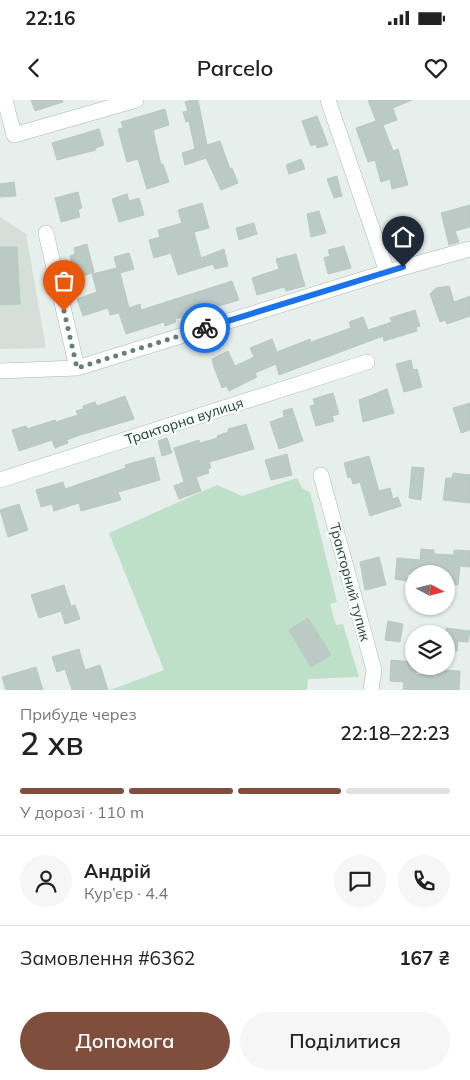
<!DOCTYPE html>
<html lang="uk">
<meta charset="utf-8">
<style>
:root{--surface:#fff;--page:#f6f6f6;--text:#222;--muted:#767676;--line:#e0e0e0;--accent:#804e3d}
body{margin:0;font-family:Mulish,sans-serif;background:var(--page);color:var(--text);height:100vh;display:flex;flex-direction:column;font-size:19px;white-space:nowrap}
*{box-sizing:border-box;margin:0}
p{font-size:16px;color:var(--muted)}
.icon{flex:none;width:28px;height:28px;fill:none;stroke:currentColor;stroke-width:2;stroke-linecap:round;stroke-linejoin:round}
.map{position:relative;height:590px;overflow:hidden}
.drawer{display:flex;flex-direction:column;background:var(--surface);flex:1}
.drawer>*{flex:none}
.needle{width:32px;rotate:97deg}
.controls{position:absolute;left:405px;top:465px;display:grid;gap:10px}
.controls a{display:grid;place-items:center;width:50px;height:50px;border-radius:50%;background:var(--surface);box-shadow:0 1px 4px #0004;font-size:25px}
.pin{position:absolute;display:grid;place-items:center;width:42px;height:42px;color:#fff;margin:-51px -21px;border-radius:50% 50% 50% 0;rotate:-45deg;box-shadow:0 0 5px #0007}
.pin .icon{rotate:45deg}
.courier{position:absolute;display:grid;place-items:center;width:50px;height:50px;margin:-25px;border:4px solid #1a73e8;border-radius:50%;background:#fff;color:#222;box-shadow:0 1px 6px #0007}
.summary em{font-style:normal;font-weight:600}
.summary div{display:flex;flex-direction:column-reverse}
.summary{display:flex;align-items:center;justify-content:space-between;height:85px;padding:0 20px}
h1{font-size:32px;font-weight:600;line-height:38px}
.bar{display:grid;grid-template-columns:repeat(4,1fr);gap:8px 5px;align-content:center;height:60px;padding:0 20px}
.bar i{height:6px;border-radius:4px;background:var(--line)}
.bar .selected{background:var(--accent)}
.bar p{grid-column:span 4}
.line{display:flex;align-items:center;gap:12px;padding:0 20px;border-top:1px solid var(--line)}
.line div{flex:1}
.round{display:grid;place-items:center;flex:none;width:52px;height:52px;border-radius:26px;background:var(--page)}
.action{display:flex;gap:10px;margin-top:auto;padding:10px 20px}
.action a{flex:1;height:58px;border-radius:30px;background:var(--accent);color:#fff;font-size:20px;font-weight:600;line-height:58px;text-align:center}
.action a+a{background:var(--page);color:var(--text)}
.status{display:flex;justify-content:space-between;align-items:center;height:35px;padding:0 25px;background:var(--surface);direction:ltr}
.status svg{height:14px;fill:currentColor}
header{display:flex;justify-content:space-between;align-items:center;height:65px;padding:0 20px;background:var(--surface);font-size:22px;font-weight:600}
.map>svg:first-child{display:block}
.built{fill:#d4dfda}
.green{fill:#bfe0c8}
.building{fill:#bbcac4;stroke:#b8c9c2}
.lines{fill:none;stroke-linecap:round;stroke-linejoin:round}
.minor-casing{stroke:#a8b8b2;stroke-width:16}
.minor{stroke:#fff;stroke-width:15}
.done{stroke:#687f78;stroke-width:5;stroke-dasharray:0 9}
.route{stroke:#1a73e8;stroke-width:6}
.labels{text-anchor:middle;stroke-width:5;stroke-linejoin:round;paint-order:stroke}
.street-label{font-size:14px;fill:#24423a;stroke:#f7fbf9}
</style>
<div class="status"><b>22:16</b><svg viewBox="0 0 49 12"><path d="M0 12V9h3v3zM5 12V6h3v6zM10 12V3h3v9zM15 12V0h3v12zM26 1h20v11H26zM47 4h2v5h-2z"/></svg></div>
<header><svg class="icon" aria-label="back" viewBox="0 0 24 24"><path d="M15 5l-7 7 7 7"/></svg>Parcelo<svg class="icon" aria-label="heart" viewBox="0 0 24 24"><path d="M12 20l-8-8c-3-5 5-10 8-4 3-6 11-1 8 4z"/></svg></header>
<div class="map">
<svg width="470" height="590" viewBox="0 0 470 590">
<rect width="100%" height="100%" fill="#e6efeb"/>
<!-- built -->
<path class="built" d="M 0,117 L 26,134 L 46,248 L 0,249 Z"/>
<!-- green -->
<path class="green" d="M 297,378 L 303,389 L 310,392 L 337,502 L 330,504 L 336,525 L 343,524 L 359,577 L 308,579 L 307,590 L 110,590 L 164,570 L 109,433 L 217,385 L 242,396 Z"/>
<!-- building -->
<path class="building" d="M 31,0 L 62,0 L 63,2 L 35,11 Z
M 192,0 L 198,0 L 207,45 L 220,41 L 230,69 L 232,68 L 238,83 L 221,90 L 206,58 L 185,65 L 182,53 L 195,49 L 189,21 L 186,22 L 183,12 L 188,11 L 185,2 Z
M 368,0 L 412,0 L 393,8 L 397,20 L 383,25 L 393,51 L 398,49 L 408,85 L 392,89 L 390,79 L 381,82 L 375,60 L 368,62 L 356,28 L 376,21 Z
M 165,9 L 169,25 L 153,30 L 161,65 L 163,64 L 169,82 L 147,89 L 138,59 L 127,62 L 118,29 L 123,28 L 121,22 Z
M 317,16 L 328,45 L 317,48 L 316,44 L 311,46 L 302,21 Z
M 99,29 L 104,45 L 95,48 L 96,50 L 57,60 L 52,43 Z
M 301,59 L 305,69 L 289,74 L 286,65 Z
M 337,76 L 342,96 L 334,98 L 327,79 Z
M 14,82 L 16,96 L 0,97 L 0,84 Z
M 78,92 L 82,108 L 78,110 L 80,117 L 61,122 L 55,98 Z
M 127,94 L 129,101 L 139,98 L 144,115 L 119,122 L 112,99 Z
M 202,103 L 209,128 L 194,132 L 201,158 L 224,149 L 228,166 L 215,169 L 213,164 L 178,175 L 171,153 L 154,158 L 149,140 L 160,137 L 158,130 L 182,123 L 178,110 Z
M 470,105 L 470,127 L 455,131 L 459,142 L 449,145 L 441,113 Z
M 319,111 L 326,133 L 311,137 L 307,114 Z
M 254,123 L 257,134 L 239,140 L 236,128 Z
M 417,123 L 423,140 L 398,149 L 392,132 Z
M 87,144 L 94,172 L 83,176 L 82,173 L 75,174 L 70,156 L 75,154 L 74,148 Z
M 344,146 L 351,168 L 328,174 L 324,158 L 330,156 L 328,150 Z
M 0,147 L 17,147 L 20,204 L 0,205 Z
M 129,153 L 134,169 L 120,173 L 129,208 L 140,204 L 141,210 L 232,181 L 239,200 L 175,219 L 176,222 L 165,226 L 164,222 L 126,234 L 119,213 L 110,215 L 108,208 L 83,216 L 77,199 L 97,192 L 92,174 L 117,168 L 114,157 Z
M 296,154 L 305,186 L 286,191 L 284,187 L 257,195 L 252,178 L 279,169 L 276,159 Z
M 449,186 L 454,202 L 470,196 L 470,216 L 447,224 L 445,220 L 440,222 L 430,194 L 436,188 Z
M 415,210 L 420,226 L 416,227 L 417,231 L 384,241 L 383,236 L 279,275 L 276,264 L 255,273 L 257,277 L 229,291 L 227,286 L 222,288 L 214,267 L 212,259 L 228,251 L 235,266 L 254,257 L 250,248 L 272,239 L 277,252 L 310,239 L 311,242 L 351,228 L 349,222 L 363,217 L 368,230 L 392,222 L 390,218 Z
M 411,260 L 413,270 L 417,269 L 422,287 L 404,292 L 396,264 Z
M 387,289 L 394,313 L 363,322 L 359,300 Z
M 333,293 L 339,314 L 332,316 L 334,321 L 316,326 L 310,306 L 315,305 L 313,299 Z
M 125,296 L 134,319 L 74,337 L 67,340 L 68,343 L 55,348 L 52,340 L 19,351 L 12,330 L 26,326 L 27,329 L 55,320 L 56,322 L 78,315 L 76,311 L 83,309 L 83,306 L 95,302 L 97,306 Z
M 470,303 L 470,330 L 461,333 L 453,308 Z
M 292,308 L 303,341 L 279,349 L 270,322 L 284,317 L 283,311 Z
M 246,324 L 254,349 L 209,362 L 211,368 L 208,369 L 209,373 L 196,377 L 201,391 L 179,399 L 174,386 L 184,382 L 174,348 L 199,340 L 200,343 L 218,338 L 217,336 L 228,332 L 228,329 Z
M 167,338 L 172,353 L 162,356 L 158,341 Z
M 287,354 L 292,375 L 271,380 L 265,360 Z
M 369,356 L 379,391 L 390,388 L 393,399 L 398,397 L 401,406 L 370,416 L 360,382 L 353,384 L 351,377 L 348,378 L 344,363 Z
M 154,357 L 160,380 L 118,392 L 121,400 L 81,411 L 79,403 L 54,411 L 52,404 L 41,407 L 36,390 L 63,382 L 65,389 L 126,368 L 125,365 Z
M 412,367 L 424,368 L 421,400 L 409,398 Z
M 453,373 L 470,375 L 470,403 L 443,400 L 446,378 L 452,378 Z
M 19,404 L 28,430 L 8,437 L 0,410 Z
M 421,449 L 434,450 L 434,454 L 454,455 L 454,450 L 470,451 L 470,467 L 460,466 L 458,485 L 446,484 L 446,474 L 407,474 L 407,481 L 395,479 L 397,458 L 420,460 Z
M 379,457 L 386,485 L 365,490 L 360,462 Z
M 64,485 L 71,506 L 75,505 L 80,519 L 65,524 L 61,511 L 39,518 L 31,495 Z
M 308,518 L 331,555 L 311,567 L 289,530 Z
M 388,521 L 403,524 L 400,542 L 385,540 Z
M 446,528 L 470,531 L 468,542 L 458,541 L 457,551 L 446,550 Z
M 79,549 L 85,570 L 100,565 L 108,590 L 72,590 L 65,569 L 57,572 L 52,557 Z
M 391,560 L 414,562 L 414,566 L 417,566 L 416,574 L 436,576 L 436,570 L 460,571 L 459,590 L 403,590 L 404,582 L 390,581 Z
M 36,567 L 43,590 L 6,590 L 2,577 Z"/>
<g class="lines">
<defs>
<path id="minor" d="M 5,0 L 14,35 L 136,0
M 328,0 L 387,172
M 46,133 L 77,268
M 0,271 L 77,268 L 387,172 L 470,149
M 321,375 L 374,570 L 371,590
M 0,380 L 367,262"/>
</defs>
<!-- minor casing -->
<use href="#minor" class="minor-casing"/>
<!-- minor -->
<use href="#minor" class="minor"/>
</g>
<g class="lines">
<!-- done -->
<path class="done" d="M 64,211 L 77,268 L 205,228"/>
<!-- route -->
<path class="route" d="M 205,228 L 403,167"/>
</g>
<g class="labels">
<!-- street labels -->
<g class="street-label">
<text transform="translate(184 321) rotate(-18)" y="5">Тракторна вулиця</text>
<text transform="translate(350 482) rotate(75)" y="5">Тракторний тупик</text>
</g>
</g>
</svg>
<div class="controls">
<a><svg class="needle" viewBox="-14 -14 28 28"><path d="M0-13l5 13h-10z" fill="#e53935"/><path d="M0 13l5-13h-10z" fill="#767676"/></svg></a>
<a><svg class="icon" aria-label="layers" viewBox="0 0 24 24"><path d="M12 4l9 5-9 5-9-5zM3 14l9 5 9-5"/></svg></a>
</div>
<div class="pin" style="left:64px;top:211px;background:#ea580c"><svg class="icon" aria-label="bag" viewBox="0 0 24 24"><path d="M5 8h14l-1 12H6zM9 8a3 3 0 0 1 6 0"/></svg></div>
<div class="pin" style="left:403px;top:167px;background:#1f2937"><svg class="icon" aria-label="home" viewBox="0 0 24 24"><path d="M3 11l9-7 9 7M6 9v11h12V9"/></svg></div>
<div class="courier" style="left:205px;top:228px"><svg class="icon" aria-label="bike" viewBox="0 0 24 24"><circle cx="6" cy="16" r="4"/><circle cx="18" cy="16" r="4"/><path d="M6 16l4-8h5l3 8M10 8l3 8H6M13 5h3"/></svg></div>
</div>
<section class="drawer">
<div class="summary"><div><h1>2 хв</h1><p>Прибуде через</p></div><em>22:18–22:23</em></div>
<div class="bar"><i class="selected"></i><i class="selected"></i><i class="selected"></i><i></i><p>У дорозі · 110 m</p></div>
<div class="line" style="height:90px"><a class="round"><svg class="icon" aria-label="person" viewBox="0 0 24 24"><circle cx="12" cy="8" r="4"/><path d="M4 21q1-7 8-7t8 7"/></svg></a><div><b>Андрій</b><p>Кур’єр · 4.4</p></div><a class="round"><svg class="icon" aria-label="chat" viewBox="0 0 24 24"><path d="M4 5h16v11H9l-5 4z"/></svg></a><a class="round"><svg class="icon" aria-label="phone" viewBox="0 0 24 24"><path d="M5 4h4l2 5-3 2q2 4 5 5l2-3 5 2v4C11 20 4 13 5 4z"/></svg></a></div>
<div class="line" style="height:65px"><div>Замовлення #6362</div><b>167 ₴</b></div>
<div class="action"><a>Допомога</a><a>Поділитися</a></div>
</section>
